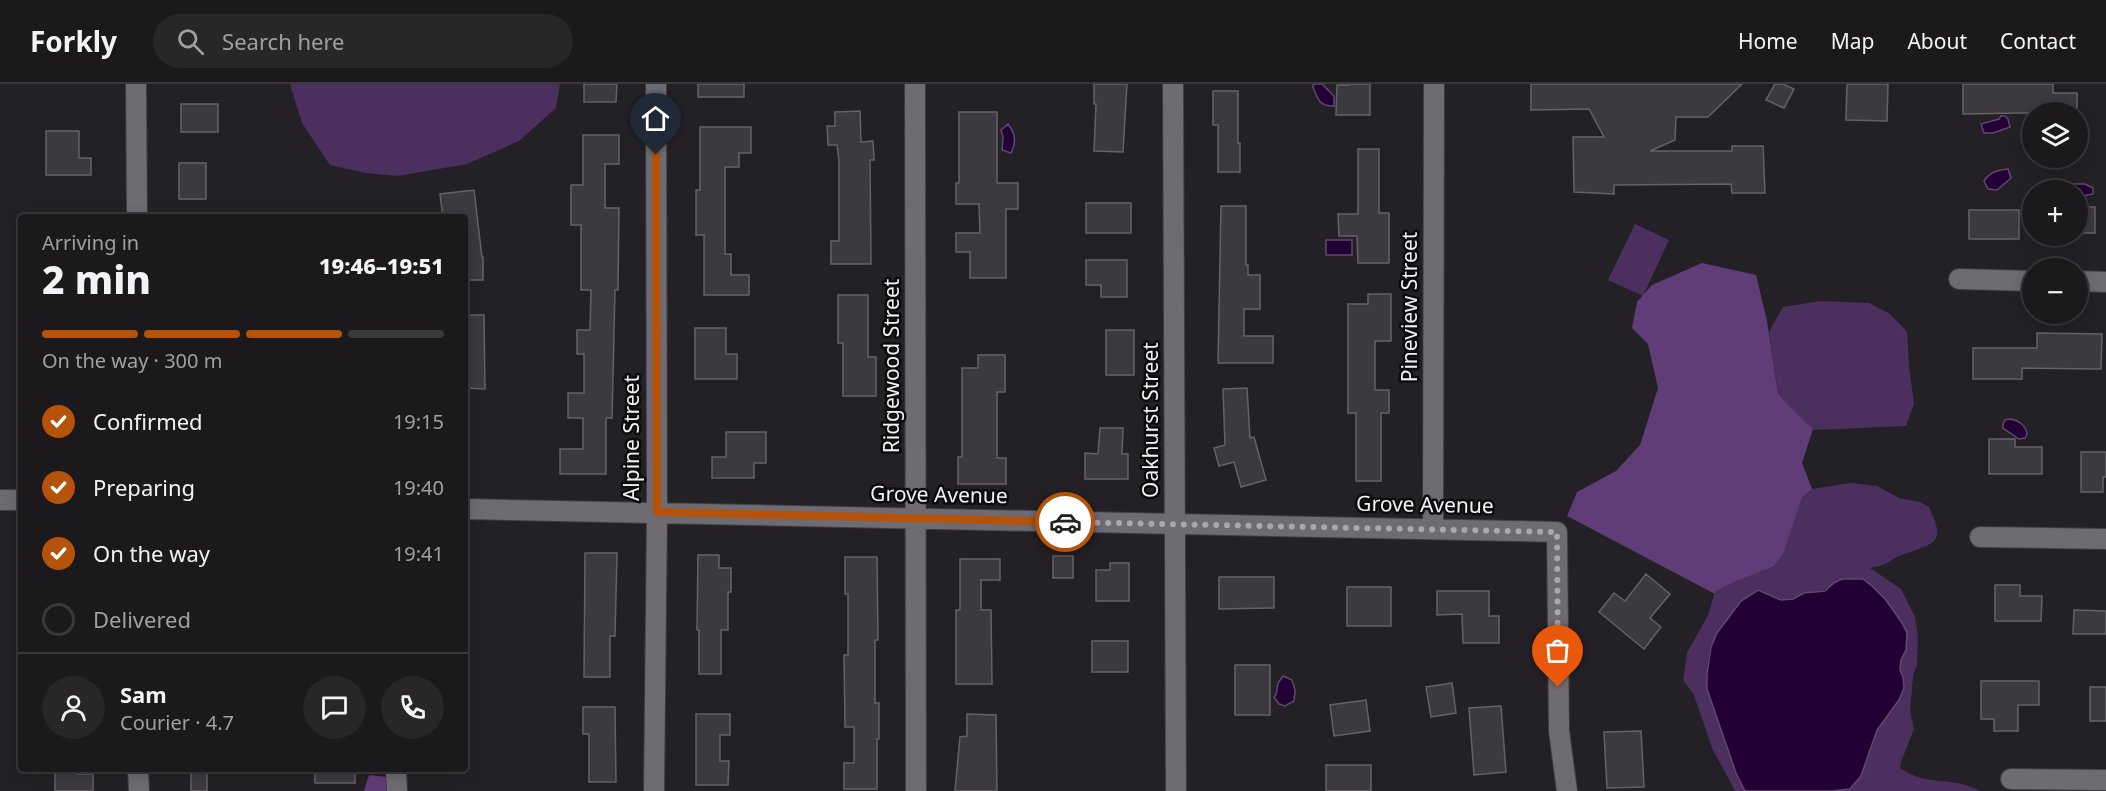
<!DOCTYPE html>
<meta charset="utf-8">
<style>
:root{--surface:#1b191c;--page:#282629;--text:#f1f3f6;--muted:#a0a0a3;--line:#39383b;--accent:#b45309}
body{margin:0;font-family:"Noto Sans",sans-serif;background:var(--page);color:var(--text);height:100vh;display:flex;flex-direction:column;font-size:22px;white-space:nowrap}
*{box-sizing:border-box;margin:0}
p{font-size:20px;color:var(--muted)}
.icon{flex:none;width:33px;height:33px;fill:none;stroke:currentColor;stroke-width:2;stroke-linecap:round;stroke-linejoin:round}
.map{position:relative;flex:1;overflow:hidden}
.panel{position:absolute;left:18px;top:130px;width:450px;height:558px;display:flex;flex-direction:column;background:var(--surface);border-radius:6px;box-shadow:0 3px 15px #0003,0 0 0 2px var(--line)}
.panel>*{flex:none}
.tools{position:absolute;left:2022px;top:18px;display:grid;gap:12px}
.tools a{display:grid;place-items:center;width:66px;height:66px;border-radius:50%;background:var(--surface);box-shadow:0 3px 15px #0003,0 0 0 2px var(--line);font-size:30px}
.pin{position:absolute;display:grid;place-items:center;width:51px;height:51px;color:#fff;margin:-62px -26px;border-radius:50% 50% 50% 0;rotate:-45deg;box-shadow:0 0 6px #0007}
.pin .icon{rotate:45deg}
.courier{position:absolute;display:grid;place-items:center;width:60px;height:60px;margin:-30px;border:4px solid #b45309;border-radius:50%;background:#fff;color:#222;box-shadow:0 2px 8px #0007}
.headline em{font-style:normal;font-weight:800}
.headline div{display:flex;flex-direction:column-reverse}
.headline{display:flex;align-items:center;justify-content:space-between;height:102px;padding:0 24px}
h1{font-size:39px;font-weight:800;line-height:45px}
.bar{display:grid;grid-template-columns:repeat(4,1fr);gap:9px 6px;align-content:center;height:72px;padding:0 24px}
.bar i{height:8px;border-radius:4px;background:var(--line)}
.bar .selected{background:var(--accent)}
.bar p{grid-column:span 4}
.line{display:flex;align-items:center;gap:15px;padding:0 24px;border-top:2px solid var(--line)}
.line div{flex:1}
.round{display:grid;place-items:center;flex:none;width:63px;height:63px;border-radius:32px;background:var(--page)}
ol{padding:0 24px;list-style:none}
li{display:flex;align-items:center;gap:18px;height:66px}
li p{margin-inline-start:auto}
li .icon{padding:6px;border-radius:50%;background:var(--accent);color:#fff;stroke-width:4}
li:last-child{color:var(--muted)}
li i{width:33px;height:33px;border:3px solid var(--line);border-radius:50%}
header{display:flex;align-items:center;gap:36px;box-sizing:border-box;height:84px;padding:0 30px;background:var(--surface);border-bottom:2px solid var(--line)}
header strong{font-size:28px}
nav{display:flex;gap:33px;margin-inline-start:auto;font-size:21px}
.search{width:420px;height:54px;background:var(--page);display:flex;align-items:center;gap:15px;box-sizing:border-box;padding:0 21px;border-radius:33px;color:var(--muted);font-size:22px}
.map>svg:first-child{display:block}
.green{fill:#4b2f5e}
.forest{fill:#603c79}
.water{fill:#220035;stroke:#60486e;stroke-width:1.5}
.building{fill:#3c393f;stroke:#656168;stroke-width:1.5}
.lines{fill:none;stroke-linecap:round;stroke-linejoin:round}
.street-casing{stroke:#3f3d41;stroke-width:22}
.street{stroke:#6e6b72;stroke-width:20}
.done{stroke:#aaa8ac;stroke-width:6;stroke-dasharray:0 10.8}
.route{stroke:#b45309;stroke-width:8}
.labels{text-anchor:middle;stroke-width:5;stroke-linejoin:round;paint-order:stroke}
.street-label{font-size:21px;fill:#f2f0f4;stroke:#0c0b0d}
</style>
<header>
<strong>Forkly</strong>
<div class="search"><svg class="icon" aria-label="search" viewBox="0 0 24 24"><circle cx="10" cy="10" r="6"/><path d="M15 15l6 6"/></svg>Search here</div>
<nav><a>Home</a><a>Map</a><a>About</a><a>Contact</a></nav>
</header>
<div class="map">
<svg width="2106" height="707" viewBox="0 0 2106 707">
<rect width="100%" height="100%" fill="#242126"/>
<!-- green -->
<path class="green" d="M 290,0 L 560,0 L 556,24 L 519,57 L 467,80 L 398,92 L 366,89 L 330,81 L 302,39 Z
M 1635,140 L 1669,156 L 1643,212 L 1608,196 Z
M 1820,217 L 1869,219 L 1890,230 L 1907,248 L 1909,282 L 1914,320 L 1906,342 L 1814,346 L 1778,310 L 1769,248 L 1783,223 Z
M 1850,399 L 1877,402 L 1899,414 L 1920,418 L 1929,423 C 1946,459 1936,459 1904,470 C 1896,472 1890,478 1883,481 C 1879,482 1874,483 1870,484 L 1901,505 L 1915,533 L 1918,553 L 1917,580 L 1913,593 L 1910,627 L 1914,645 L 1901,678 L 1900,684 C 1926,703 1954,692 1980,707 L 1831,707 L 1839,705 L 1873,660 L 1876,646 L 1899,616 L 1904,604 L 1903,593 L 1900,586 L 1901,576 L 1906,566 L 1834,499 C 1821,510 1817,505 1803,510 C 1789,515 1786,519 1771,511 C 1754,521 1730,531 1718,548 C 1695,581 1716,631 1728,664 C 1734,679 1737,693 1745,707 L 1735,707 L 1712,664 L 1694,611 L 1683,596 L 1687,569 L 1708,531 L 1715,508 L 1732,499 L 1774,481 L 1784,468 L 1802,414 L 1812,405 Z"/>
<!-- forest -->
<path class="forest" d="M 1702,179 L 1756,191 L 1767,237 L 1778,310 L 1813,345 L 1802,379 L 1812,405 L 1802,414 L 1784,468 L 1774,482 L 1732,499 L 1715,508 L 1715,510 L 1567,432 L 1577,408 L 1616,387 L 1640,361 L 1658,304 L 1648,260 L 1632,244 L 1637,218 L 1652,201 Z
M 369,691 L 387,693 L 387,707 L 364,707 Z"/>
<!-- water -->
<path class="water" d="M 1316,0 L 1322,0 L 1334,12 L 1334,22 C 1320,23 1317,14 1313,3 L 1313,1 Z
M 2001,32 L 2005,32 L 2008,35 L 2010,43 L 1993,49 L 1984,49 L 1981,40 L 1999,35 Z
M 1008,40 C 1016,50 1016,58 1011,69 L 1002,66 L 1003,53 L 1001,46 Z
M 2008,85 L 2011,94 L 1997,106 L 1988,105 L 1984,97 C 1990,88 1998,86 2008,85 Z
M 2073,100 L 2085,100 L 2093,104 L 2093,110 L 2078,113 L 2078,106 L 2066,106 L 2069,102 Z
M 1326,156 L 1352,156 L 1352,171 L 1326,171 Z
M 2010,335 C 2018,336 2026,341 2027,350 L 2025,354 L 2019,355 L 2003,344 L 2003,340 L 2005,336 Z
M 1842,495 L 1863,495 L 1872,502 L 1886,516 L 1902,539 L 1907,549 L 1906,566 L 1901,576 L 1900,586 L 1903,593 L 1904,604 L 1899,616 L 1877,646 L 1861,692 L 1850,705 L 1831,707 L 1745,707 L 1736,689 L 1707,605 L 1707,590 L 1711,563 L 1717,549 L 1741,517 L 1758,506 L 1781,516 L 1793,515 L 1804,509 L 1825,507 L 1834,499 Z
M 1283,592 L 1292,596 L 1295,606 L 1294,617 L 1285,622 L 1279,620 L 1274,613 L 1276,611 L 1278,599 Z"/>
<!-- building -->
<path class="building" d="M 584,0 L 617,0 L 616,18 L 584,18 Z
M 698,0 L 744,0 L 744,13 L 698,13 Z
M 1094,0 L 1127,0 L 1123,68 L 1094,67 L 1096,20 L 1094,20 Z
M 1349,0 L 1370,0 L 1370,31 L 1336,31 L 1337,1 L 1349,1 Z
M 1531,0 L 1742,0 L 1708,33 L 1676,33 L 1675,56 L 1650,67 L 1732,67 L 1732,62 L 1763,62 L 1765,109 L 1732,109 L 1731,100 L 1614,101 L 1614,110 L 1574,108 L 1573,53 L 1604,53 L 1589,25 L 1531,26 Z
M 1775,0 L 1783,0 L 1794,5 L 1784,24 L 1766,16 Z
M 1847,0 L 1888,0 L 1887,37 L 1846,36 Z
M 1963,0 L 2053,0 L 2053,9 L 2077,9 L 2077,28 L 1963,30 Z
M 1213,7 L 1238,7 L 1238,59 L 1240,59 L 1240,88 L 1218,88 L 1218,41 L 1213,41 Z
M 181,20 L 218,20 L 218,48 L 181,48 Z
M 860,27 L 861,58 L 873,57 L 874,76 L 870,76 L 871,180 L 831,180 L 831,157 L 839,157 L 839,77 L 837,61 L 828,61 L 827,42 L 835,42 L 835,28 Z
M 959,28 L 997,28 L 997,99 L 1018,99 L 1018,125 L 1006,125 L 1006,194 L 970,194 L 970,168 L 956,168 L 956,149 L 980,149 L 979,120 L 956,120 L 956,99 L 959,99 Z
M 700,43 L 751,43 L 751,69 L 739,69 L 739,83 L 725,83 L 725,170 L 731,170 L 731,191 L 749,191 L 749,211 L 704,211 L 704,151 L 696,151 L 696,106 L 700,106 Z
M 46,47 L 79,47 L 79,74 L 91,74 L 91,91 L 46,91 Z
M 583,51 L 619,51 L 619,80 L 605,80 L 605,124 L 619,124 L 618,206 L 615,206 L 612,334 L 606,334 L 606,390 L 560,390 L 560,365 L 583,365 L 583,334 L 568,334 L 568,309 L 584,309 L 584,270 L 577,270 L 577,246 L 590,246 L 591,206 L 581,206 L 581,141 L 571,141 L 571,101 L 583,101 Z
M 1358,65 L 1379,65 L 1379,129 L 1389,129 L 1389,179 L 1358,179 L 1357,152 L 1339,152 L 1338,130 L 1358,130 Z
M 179,79 L 206,79 L 206,115 L 179,115 Z
M 474,106 L 482,173 L 483,173 L 483,196 L 465,196 L 465,134 L 443,134 L 440,110 Z
M 1086,119 L 1131,119 L 1131,149 L 1086,149 Z
M 1221,122 L 1246,122 L 1246,181 L 1248,181 L 1248,191 L 1260,191 L 1260,225 L 1244,225 L 1244,252 L 1273,252 L 1273,279 L 1218,279 Z
M 2078,123 L 2095,123 L 2095,149 L 2078,149 Z
M 1969,126 L 2019,126 L 2019,155 L 1969,155 Z
M 1086,176 L 1127,176 L 1127,213 L 1101,213 L 1101,201 L 1086,201 Z
M 1368,210 L 1391,210 L 1391,257 L 1375,257 L 1375,306 L 1389,306 L 1389,329 L 1381,329 L 1381,397 L 1356,397 L 1356,329 L 1348,329 L 1348,220 L 1368,220 Z
M 838,211 L 868,211 L 868,273 L 876,273 L 876,312 L 843,312 L 843,259 L 838,259 Z
M 465,231 L 484,231 L 485,305 L 465,304 Z
M 695,244 L 726,244 L 726,270 L 737,270 L 737,295 L 695,295 Z
M 1106,246 L 1134,246 L 1134,291 L 1106,291 Z
M 2037,249 L 2102,250 L 2101,285 L 2022,284 L 2022,295 L 1973,295 L 1973,264 L 2037,264 Z
M 978,271 L 1005,271 L 1005,308 L 997,308 L 997,374 L 1006,374 L 1006,400 L 958,400 L 958,373 L 962,373 L 962,284 L 978,284 Z
M 1247,304 L 1250,354 L 1254,353 L 1266,396 L 1241,403 L 1234,378 L 1219,382 L 1214,364 L 1225,361 L 1223,305 Z
M 1100,344 L 1123,344 L 1122,370 L 1128,370 L 1128,395 L 1085,395 L 1085,369 L 1098,370 Z
M 726,348 L 766,348 L 766,379 L 754,379 L 754,394 L 712,394 L 712,373 L 726,373 Z
M 1989,355 L 2015,355 L 2015,363 L 2042,363 L 2042,390 L 1989,390 Z
M 2081,368 L 2106,368 L 2106,393 L 2103,393 L 2103,408 L 2081,408 Z
M 585,469 L 617,469 L 615,552 L 610,552 L 610,593 L 584,593 Z
M 698,471 L 719,471 L 719,484 L 731,484 L 731,508 L 728,508 L 728,546 L 721,546 L 721,590 L 699,590 L 699,546 L 697,546 Z
M 1053,472 L 1073,472 L 1073,494 L 1053,494 Z
M 845,473 L 877,473 L 878,556 L 875,556 L 875,619 L 879,619 L 879,655 L 877,655 L 877,705 L 844,705 L 844,679 L 854,679 L 854,643 L 845,643 L 844,571 L 848,571 L 848,510 L 845,510 Z
M 960,475 L 1000,475 L 1000,496 L 981,496 L 981,526 L 991,526 L 992,600 L 956,600 L 956,526 L 960,526 Z
M 1110,479 L 1129,479 L 1129,517 L 1096,517 L 1096,486 L 1110,486 Z
M 1646,490 L 1670,510 L 1650,534 L 1661,543 L 1644,565 L 1599,528 L 1614,509 L 1625,517 Z
M 1219,493 L 1274,493 L 1274,524 L 1219,525 Z
M 1995,501 L 2020,501 L 2020,512 L 2042,512 L 2041,537 L 1995,537 Z
M 1347,503 L 1391,503 L 1391,542 L 1347,542 Z
M 1437,507 L 1489,507 L 1489,532 L 1499,532 L 1499,559 L 1463,559 L 1462,530 L 1437,531 Z
M 2074,526 L 2106,527 L 2106,550 L 2073,550 Z
M 1092,557 L 1128,557 L 1128,588 L 1092,588 Z
M 1235,581 L 1270,581 L 1270,631 L 1235,631 Z
M 1981,597 L 2039,597 L 2039,621 L 2018,621 L 2018,647 L 1994,647 L 1994,635 L 1981,635 Z
M 1452,599 L 1456,629 L 1431,633 L 1426,603 Z
M 2090,603 L 2106,603 L 2106,637 L 2090,637 Z
M 1366,616 L 1370,647 L 1334,652 L 1330,621 Z
M 1501,622 L 1506,688 L 1474,691 L 1469,624 Z
M 583,623 L 615,623 L 616,698 L 589,698 L 589,650 L 583,650 Z
M 696,630 L 730,630 L 730,651 L 720,651 L 720,677 L 729,677 L 728,701 L 696,701 Z
M 967,630 L 996,631 L 997,707 L 955,707 L 960,653 L 967,652 Z
M 1641,647 L 1644,703 L 1607,704 L 1604,648 Z
M 1326,681 L 1371,681 L 1371,707 L 1326,707 Z
M 55,686 L 77,686 L 77,690 L 93,690 L 93,707 L 55,707 Z
M 191,686 L 207,686 L 207,707 L 191,707 Z
M 315,686 L 355,686 L 355,699 L 315,699 Z"/>
<g class="lines">
<defs>
<path id="street" d="M 136,0 L 137,134
M 915,0 L 916,707
M 1173,0 L 1176,707
M 1959,195 L 2032,197
M 2078,197 L 2106,198
M 0,416 L 21,416
M 465,425 L 1557,448 L 1559,647 L 1567,707
M 1433,445 L 1434,0
M 1980,453 L 2106,455
M 138,686 L 139,707
M 396,686 L 397,707
M 2011,695 L 2106,696
M 654,707 L 657,428 L 656,0"/>
</defs>
<!-- street casing -->
<use href="#street" class="street-casing"/>
<!-- street -->
<use href="#street" class="street"/>
</g>
<g class="lines">
<!-- done -->
<path class="done" d="M 1065,438 L 1557,448 L 1558,603"/>
<!-- route -->
<path class="route" d="M 656,71 L 657,428 L 1065,438"/>
</g>
<g class="labels">
<!-- street labels -->
<g class="street-label">
<text transform="translate(1410 223) rotate(-90)" y="7">Pineview Street</text>
<text transform="translate(892 282) rotate(-90)" y="7">Ridgewood Street</text>
<text transform="translate(1151 336) rotate(-90)" y="7">Oakhurst Street</text>
<text transform="translate(632 354) rotate(-90)" y="7">Alpine Street</text>
<text transform="translate(939 411) rotate(1)" y="7">Grove Avenue</text>
<text transform="translate(1425 421) rotate(1)" y="7">Grove Avenue</text>
</g>
</g>
</svg>
<div class="tools">
<a><svg class="icon" aria-label="layers" viewBox="0 0 24 24"><path d="M12 4l9 5-9 5-9-5zM3 14l9 5 9-5"/></svg></a>
<a>+</a>
<a>−</a>
</div>
<div class="pin" style="left:1558px;top:603px;background:#ea580c"><svg class="icon" aria-label="bag" viewBox="0 0 24 24"><path d="M5 8h14l-1 12H6zM9 8a3 3 0 0 1 6 0"/></svg></div>
<div class="pin" style="left:656px;top:71px;background:#1f2937"><svg class="icon" aria-label="home" viewBox="0 0 24 24"><path d="M3 11l9-7 9 7M6 9v11h12V9"/></svg></div>
<div class="courier" style="left:1065px;top:438px"><svg class="icon" aria-label="car" viewBox="0 0 24 24"><path d="M5 17H2v-5l4-1 3-4h7l3 4 3 1v5h-3M9 17h6M6 11h13"/><circle cx="7" cy="17" r="2"/><circle cx="17" cy="17" r="2"/></svg></div>
<section class="panel">
<div class="headline"><div><h1>2 min</h1><p>Arriving in</p></div><em>19:46–19:51</em></div>
<div class="bar"><i class="selected"></i><i class="selected"></i><i class="selected"></i><i></i><p>On the way · 300 m</p></div>
<ol>
<li><svg class="icon" aria-label="check" viewBox="0 0 24 24"><path d="M5 12l5 5 9-10"/></svg>Confirmed<p>19:15</p></li>
<li><svg class="icon" aria-label="check" viewBox="0 0 24 24"><path d="M5 12l5 5 9-10"/></svg>Preparing<p>19:40</p></li>
<li><svg class="icon" aria-label="check" viewBox="0 0 24 24"><path d="M5 12l5 5 9-10"/></svg>On the way<p>19:41</p></li>
<li><i></i>Delivered</li>
</ol>
<div class="line" style="height:108px"><a class="round"><svg class="icon" aria-label="person" viewBox="0 0 24 24"><circle cx="12" cy="8" r="4"/><path d="M4 21q1-7 8-7t8 7"/></svg></a><div><b>Sam</b><p>Courier · 4.7</p></div><a class="round"><svg class="icon" aria-label="chat" viewBox="0 0 24 24"><path d="M4 5h16v11H9l-5 4z"/></svg></a><a class="round"><svg class="icon" aria-label="phone" viewBox="0 0 24 24"><path d="M5 4h4l2 5-3 2q2 4 5 5l2-3 5 2v4C11 20 4 13 5 4z"/></svg></a></div>
</section>
</div>
